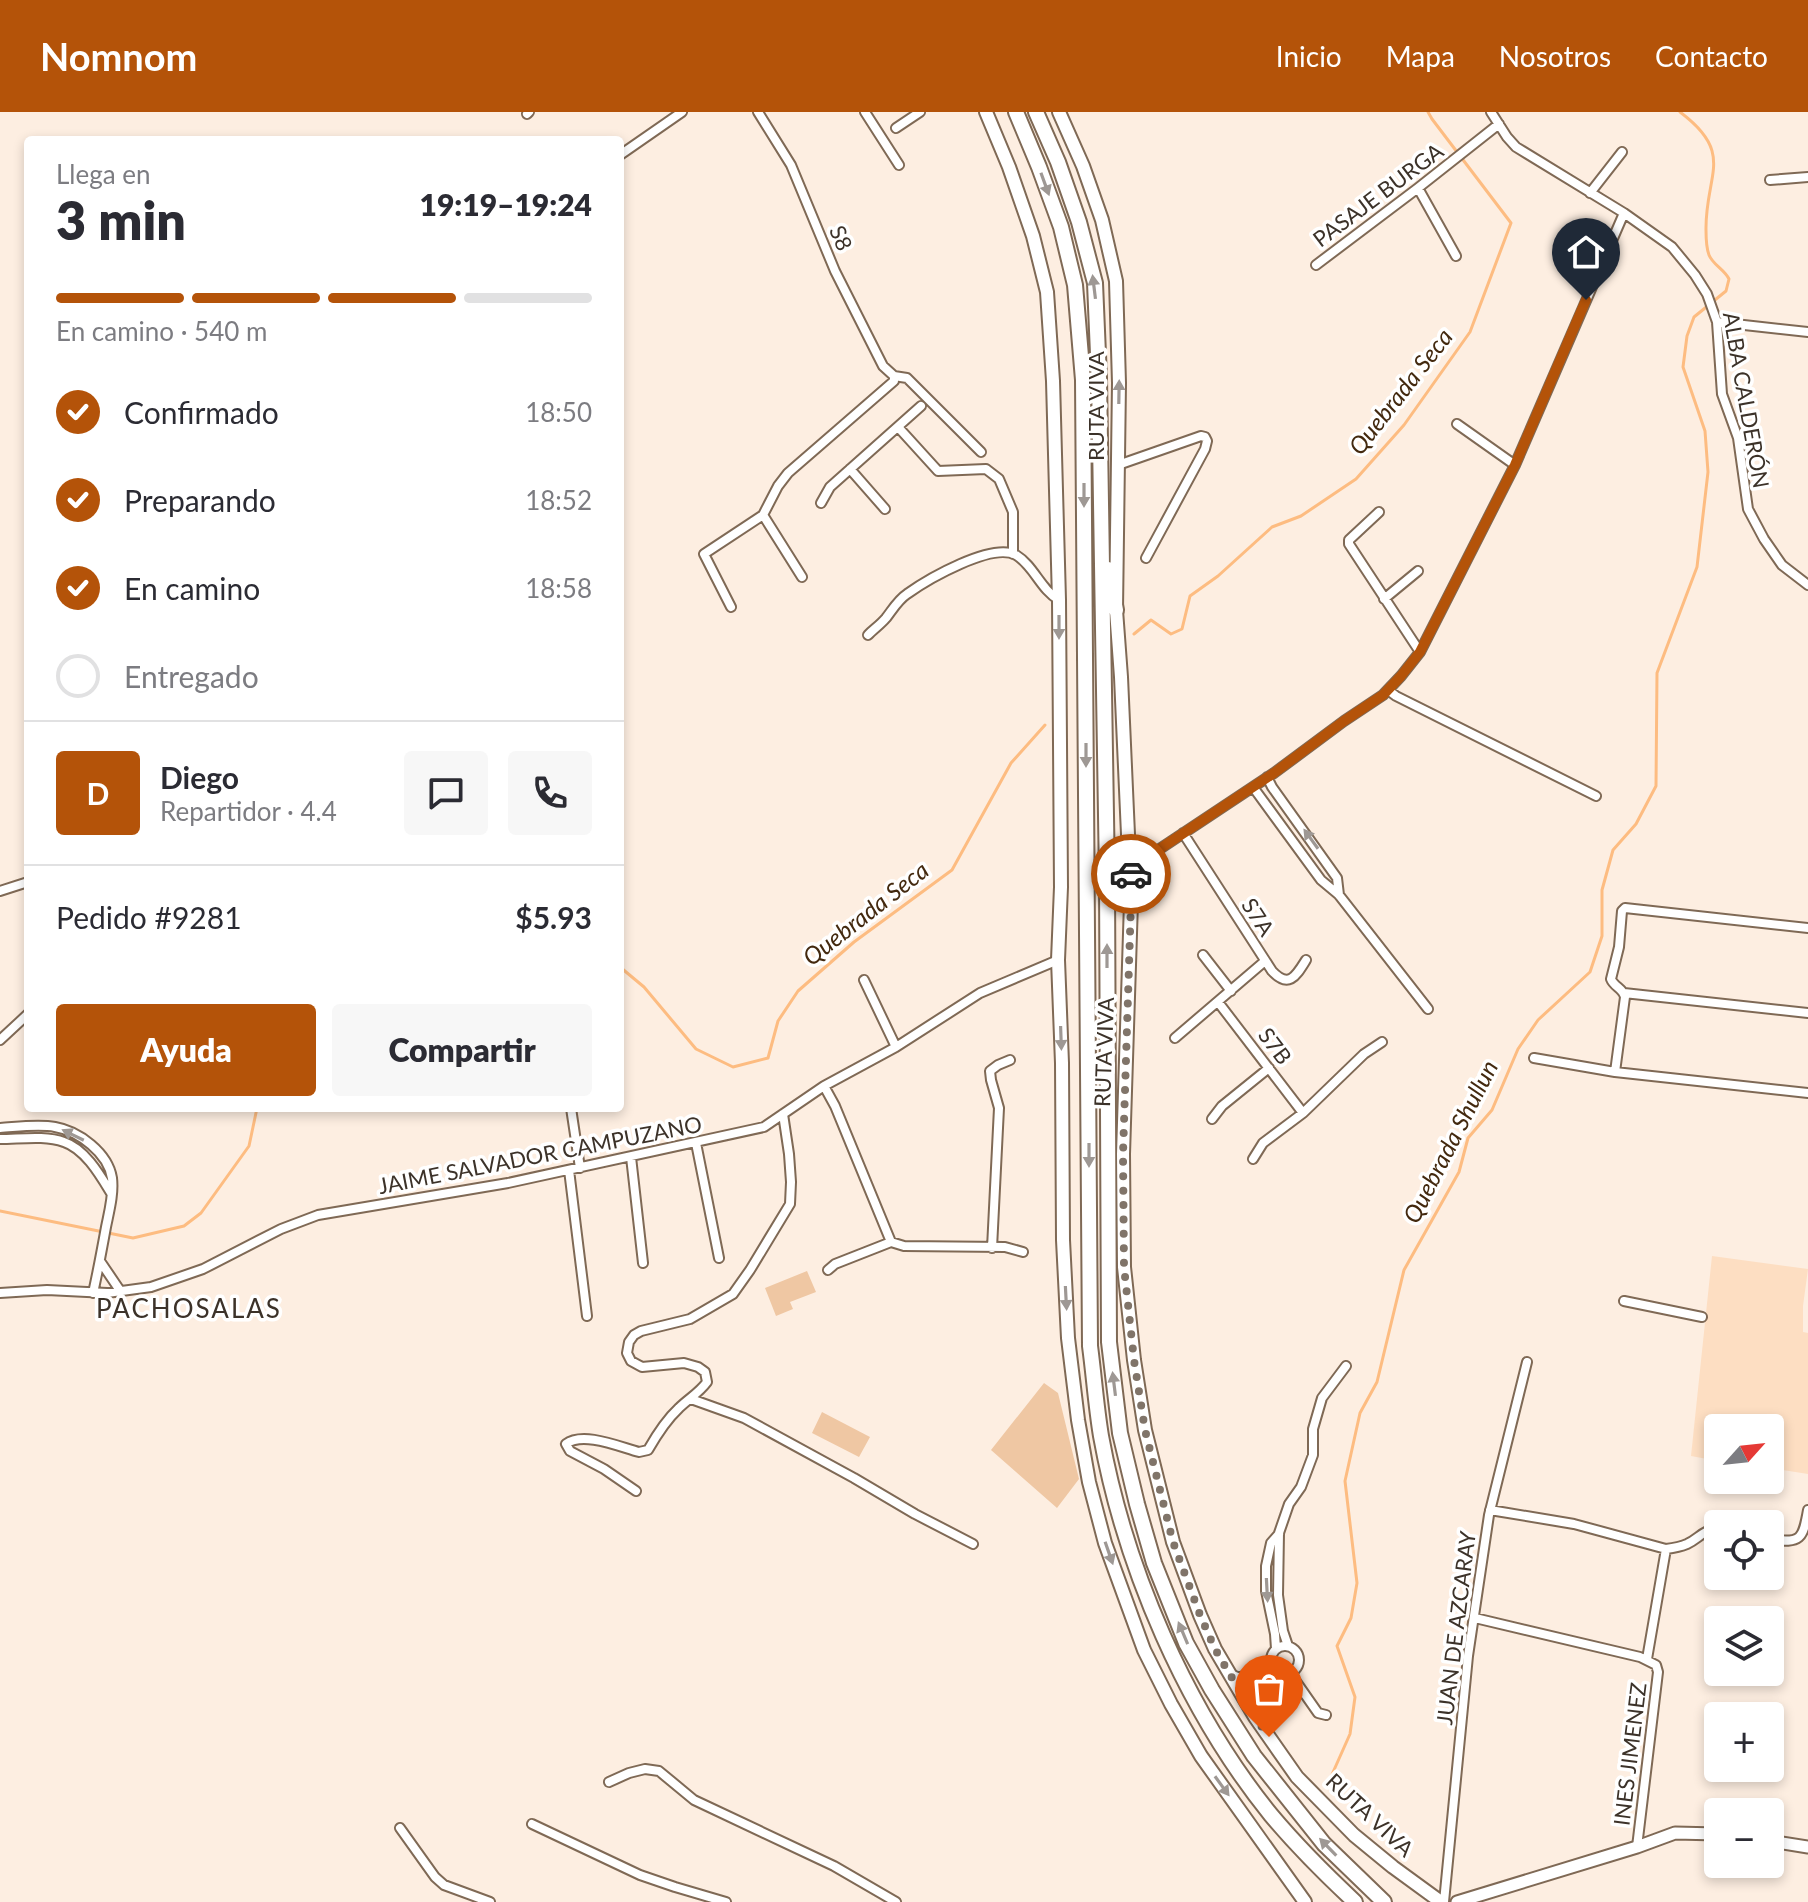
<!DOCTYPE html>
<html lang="es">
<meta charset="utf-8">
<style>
:root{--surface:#fff;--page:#f7f7f7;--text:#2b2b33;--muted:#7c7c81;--line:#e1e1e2;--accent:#b45309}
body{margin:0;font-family:Lato,sans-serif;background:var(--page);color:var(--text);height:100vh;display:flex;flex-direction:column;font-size:30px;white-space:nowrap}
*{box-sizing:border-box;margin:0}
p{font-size:26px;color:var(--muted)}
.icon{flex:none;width:44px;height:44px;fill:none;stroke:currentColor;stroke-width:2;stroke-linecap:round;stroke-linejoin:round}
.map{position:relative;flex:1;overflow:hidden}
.sheet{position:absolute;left:24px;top:24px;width:600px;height:976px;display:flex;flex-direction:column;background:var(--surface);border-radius:8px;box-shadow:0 4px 12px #0003}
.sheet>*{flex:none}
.needle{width:52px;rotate:63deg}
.tools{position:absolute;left:1704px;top:1302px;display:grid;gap:16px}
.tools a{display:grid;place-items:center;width:80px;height:80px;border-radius:8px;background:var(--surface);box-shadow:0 4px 12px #0003;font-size:40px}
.pin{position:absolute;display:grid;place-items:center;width:68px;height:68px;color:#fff;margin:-82px -34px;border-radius:50% 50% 50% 0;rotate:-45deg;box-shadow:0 0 8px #0007}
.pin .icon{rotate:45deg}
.courier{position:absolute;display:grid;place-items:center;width:80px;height:80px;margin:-40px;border:6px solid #b45309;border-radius:50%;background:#fff;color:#222;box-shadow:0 2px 10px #0007}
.overview em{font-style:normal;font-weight:800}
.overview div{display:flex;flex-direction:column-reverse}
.overview{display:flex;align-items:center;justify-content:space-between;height:136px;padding:0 32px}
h1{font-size:52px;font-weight:800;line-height:60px}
.bar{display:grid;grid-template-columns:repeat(4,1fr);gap:12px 8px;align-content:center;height:96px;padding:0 32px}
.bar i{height:10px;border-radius:6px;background:var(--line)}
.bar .current{background:var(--accent)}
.bar p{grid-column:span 4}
.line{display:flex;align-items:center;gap:20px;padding:0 32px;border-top:2px solid var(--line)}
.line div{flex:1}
.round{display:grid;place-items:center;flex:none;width:84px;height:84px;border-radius:8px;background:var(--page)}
ol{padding:0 32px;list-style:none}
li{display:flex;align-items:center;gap:24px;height:88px}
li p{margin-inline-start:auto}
li .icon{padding:8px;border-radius:50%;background:var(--accent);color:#fff;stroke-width:4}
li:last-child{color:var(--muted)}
li i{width:44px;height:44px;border:4px solid var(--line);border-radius:50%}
.action{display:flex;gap:16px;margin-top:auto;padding:16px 32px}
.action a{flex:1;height:92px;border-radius:8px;background:var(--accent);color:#fff;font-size:32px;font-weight:800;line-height:92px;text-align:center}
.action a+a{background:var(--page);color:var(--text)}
header{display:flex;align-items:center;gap:48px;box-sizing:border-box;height:112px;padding:0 40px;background:var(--accent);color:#fff}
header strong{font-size:38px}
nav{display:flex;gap:44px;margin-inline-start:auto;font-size:28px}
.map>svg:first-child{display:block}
.built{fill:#fddec2}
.green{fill:#efc7a3}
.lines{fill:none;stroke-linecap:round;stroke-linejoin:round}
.stream{stroke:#fdbc81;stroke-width:3}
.street-casing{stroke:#7f6955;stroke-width:12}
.secondary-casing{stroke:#7f6955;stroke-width:15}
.primary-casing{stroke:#7f6955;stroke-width:16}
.highway-casing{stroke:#7f6955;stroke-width:18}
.street{stroke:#fff;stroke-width:8}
.secondary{stroke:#fff;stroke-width:11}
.primary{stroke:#fff;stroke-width:12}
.highway{stroke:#fff;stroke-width:14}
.oneway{fill:#9e9894}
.done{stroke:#807469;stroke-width:8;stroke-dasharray:0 14.4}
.route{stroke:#b45309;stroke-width:10}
.labels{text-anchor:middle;stroke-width:7;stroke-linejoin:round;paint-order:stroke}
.street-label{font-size:22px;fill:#3c3229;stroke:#fff}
.water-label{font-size:24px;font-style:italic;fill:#43290f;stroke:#fff}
.quarter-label{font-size:26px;letter-spacing:2px;fill:#3c3229;stroke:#fff}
</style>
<header>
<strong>Nomnom</strong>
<nav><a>Inicio</a><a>Mapa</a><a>Nosotros</a><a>Contacto</a></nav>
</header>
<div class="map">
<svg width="1808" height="1790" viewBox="0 0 1808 1790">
<rect width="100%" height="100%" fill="#fdeee1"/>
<!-- built -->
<path class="built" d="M 1712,1144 L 1808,1157 L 1803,1194 L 1803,1220 L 1808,1221 L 1808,1362 L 1770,1356 L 1770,1316 L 1718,1316 L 1718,1349 L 1691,1344 Z"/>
<!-- green -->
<path class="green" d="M 807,1159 L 816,1180 L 790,1190 L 793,1197 L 776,1204 L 765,1176 Z
M 1044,1271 L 1058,1281 L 1079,1367 L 1057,1396 L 991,1338 Z
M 822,1300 L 870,1325 L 859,1345 L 812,1321 Z"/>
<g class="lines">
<!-- stream -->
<path class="stream" d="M 1134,522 L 1151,508 L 1171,522 L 1182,517 L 1190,484 L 1218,464 L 1272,415 L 1301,404 L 1356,367 L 1404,313 L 1470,220 L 1511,111 L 1432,7 L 1428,0
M 620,855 L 644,875 L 696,937 L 733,955 L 768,946 L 778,909 L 798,879 L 854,830 L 952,758 L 1011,651 L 1045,613
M 0,1099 L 133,1126 L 184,1114 L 201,1101 L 249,1034 L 257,996
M 1330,1667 L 1350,1622 L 1355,1585 L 1337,1534 L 1351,1506 L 1357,1471 L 1345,1369 L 1360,1301 L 1377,1270 L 1404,1158 L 1459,1060 L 1468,1026 L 1492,998 L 1518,937 L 1538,908 L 1590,860 L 1602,824 L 1602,778 L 1613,738 L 1636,712 L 1656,674 L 1657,561 L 1697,455 L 1708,360 L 1705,319 L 1683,255 L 1687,224 L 1694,205 L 1726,179 L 1729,167 C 1724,157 1713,153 1709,143 C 1706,135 1706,127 1706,118 C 1705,62 1736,42 1680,0"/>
<defs>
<path id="street" d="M 758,0 L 791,53 L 835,159 L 883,254 L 894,264 L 907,266 L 981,340
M 865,0 L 899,53
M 1491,0 L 1507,25 L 1516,35 L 1624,101 L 1672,135 L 1695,163 L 1707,182 L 1717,210 L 1722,282 L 1738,326 L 1748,397 L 1764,427 L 1782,453 L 1808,473
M 527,2 L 529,0
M 896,16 L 920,0
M 620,43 L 682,0
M 1770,68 L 1808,65
M 1418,76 L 1456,144
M 1590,81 L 1622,40
M 1316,153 L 1418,76 L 1499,12
M 1717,210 L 1808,220
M 1457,312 L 1515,353
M 898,315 L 938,359 L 986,357 L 999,367 L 1013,400 L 1013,442
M 1118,353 L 1201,324 L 1205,325 L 1207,329 L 1205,337 L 1146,446
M 850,357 L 885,397
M 821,391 L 830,375 L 921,294
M 1379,400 L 1349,428 L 1349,432 L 1420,540
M 763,403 L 802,465
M 1384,487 L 1418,459
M 731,495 L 704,442 L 763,403 L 778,374 L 788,361 L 894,269 L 894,264
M 868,523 C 874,517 881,512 886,506 C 893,497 898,488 907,482 C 928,467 992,430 1016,443 C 1034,454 1041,478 1059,488
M 1388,578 L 1396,584 L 1596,684
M 1267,665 L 1272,675 L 1337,766 L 1339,783
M 1253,675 L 1321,768 L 1339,783 L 1428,897
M 1183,721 L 1272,859 C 1289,877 1296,864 1306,848
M 1131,754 L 1140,750 L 1274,661 L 1344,609 L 1383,583 L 1401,564 L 1420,540 L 1515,353 L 1624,101
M 0,779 L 28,770
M 1203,843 L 1231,879
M 864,868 L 896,935
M 1624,881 L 1808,901
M 1218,890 L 1303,1001
M 1175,926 L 1265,849
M 0,928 L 28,902
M 1534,946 L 1615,960 L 1808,981
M 1615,960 L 1625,885 C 1623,876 1614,875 1611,867 L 1619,835 L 1622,799 L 1625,796 L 1808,816
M 824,974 L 835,994 L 891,1130
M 571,996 L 580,1056
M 1212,1007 L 1222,994 L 1269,956
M 0,1016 C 17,1015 38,1012 55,1015 C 79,1019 108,1041 112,1066 C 114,1082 109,1100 106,1115 C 102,1137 98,1159 93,1181
M 0,1027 C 20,1027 45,1023 64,1030 C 85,1037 100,1063 111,1081
M 696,1031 L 719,1146
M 631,1045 L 643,1151
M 1253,1047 L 1263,1031 L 1303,1001 L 1364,942 L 1382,930
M 569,1058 L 587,1204
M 992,1136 L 999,996 L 991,968 L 990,959 L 998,953 L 1010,948
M 100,1149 L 121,1180
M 828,1158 L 835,1152 L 891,1130 L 904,1134 L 1005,1135 L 1023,1140
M 0,1181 L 47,1178 L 107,1181 L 151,1175 L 203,1157 L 281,1117 L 318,1103 L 508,1071 L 764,1015 L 824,974 L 896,935 L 980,881 L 1058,848
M 1624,1189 L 1702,1205
M 691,1287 L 744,1306 L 854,1366 L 915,1402 L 973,1432
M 636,1379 L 604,1357 L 570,1339 L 566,1332 C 583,1319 620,1335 639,1340 L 648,1338 C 656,1324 666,1308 679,1296 C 688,1287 699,1281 707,1270 L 705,1260 L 698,1255 L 684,1251 L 642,1255 L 631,1249 L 627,1241 L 629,1230 L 634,1223 L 641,1219 L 690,1207 L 733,1182 L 750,1158 L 790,1092 L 791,1070 L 789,1042 L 783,1002
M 1490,1398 L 1574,1412 L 1666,1437 C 1674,1436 1680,1435 1687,1432 C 1700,1426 1702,1418 1718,1417
M 1770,1427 C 1801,1432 1803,1427 1808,1398
M 1475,1506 L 1640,1545 L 1656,1553 L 1658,1560 L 1637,1735
M1271 1548a14 14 0 1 1 28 0a14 14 0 1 1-28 0Z
M 1288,1534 L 1283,1519 L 1278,1483 L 1279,1421 L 1289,1392 L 1301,1375 L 1313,1343 L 1313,1317 L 1322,1286 L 1346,1254
M 1276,1537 L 1275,1522 L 1266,1479 L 1266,1454 L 1271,1431 L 1279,1422
M 1647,1547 L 1666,1437
M 1290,1561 L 1318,1601 L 1326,1603
M 1230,1562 L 1240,1566 L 1271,1548
M 1248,1592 L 1249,1581 L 1280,1561
M 609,1670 L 629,1661 L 645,1657 L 659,1659 L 694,1688 L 834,1754 L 896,1790
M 532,1712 L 640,1763 L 675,1775 L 726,1790
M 400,1716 L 435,1765 L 444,1773 L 490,1790
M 1444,1790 L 1468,1544 L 1489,1403 L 1527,1250"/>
<path id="secondary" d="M 1770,1729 L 1808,1735
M 1457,1790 L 1637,1735 L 1675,1721 L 1718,1722"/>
<path id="primary" d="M 986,0 L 1009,55 L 1033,124 L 1047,180 L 1053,269 L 1059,488 L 1061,775 L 1058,848 L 1062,951 L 1063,1128 L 1068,1226 L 1078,1308 L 1089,1370 L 1105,1431 L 1144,1538 L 1171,1592 L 1201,1644 L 1305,1790
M 1059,0 L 1083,54 L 1102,108 L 1116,169 L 1119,271 L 1116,498 L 1121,565 L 1131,790 L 1123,1042 L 1124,1155 L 1134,1248 L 1145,1318 L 1173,1430 L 1200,1503 L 1215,1537 L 1255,1605 L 1297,1665 L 1354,1723 L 1393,1755 L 1441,1790"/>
<path id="highway" d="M 1016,0 L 1039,55 L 1061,115 L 1075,173 L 1083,268 L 1090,1234 C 1094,1264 1096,1294 1101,1324 C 1125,1456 1186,1598 1271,1703 C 1297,1734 1325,1762 1355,1790
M 1036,0 L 1058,50 L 1079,110 L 1095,171 L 1099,266 L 1107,766 L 1109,1230 L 1120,1321 L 1137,1392 L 1154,1451 L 1186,1531 L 1212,1578 L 1254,1644 L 1324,1732 L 1384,1790
M 1108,457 L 1116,498"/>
</defs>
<!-- street casing -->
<use href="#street" class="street-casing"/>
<!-- secondary casing -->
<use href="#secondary" class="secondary-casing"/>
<!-- primary casing -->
<use href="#primary" class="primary-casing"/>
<!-- highway casing -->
<use href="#highway" class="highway-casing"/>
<!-- street -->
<use href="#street" class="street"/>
<!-- secondary -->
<use href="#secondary" class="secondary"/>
<!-- primary -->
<use href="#primary" class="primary"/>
<!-- highway -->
<use href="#highway" class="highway"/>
</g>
<!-- one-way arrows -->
<defs><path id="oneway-solid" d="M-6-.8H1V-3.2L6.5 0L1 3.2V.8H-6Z" transform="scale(2)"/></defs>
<g class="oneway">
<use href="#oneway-solid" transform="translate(1045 72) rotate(70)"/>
<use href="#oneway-solid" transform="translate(1094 175) rotate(-97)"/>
<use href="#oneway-solid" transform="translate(1119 280) rotate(-89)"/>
<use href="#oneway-solid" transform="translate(1084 383) rotate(90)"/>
<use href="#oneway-solid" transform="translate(1059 515) rotate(90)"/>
<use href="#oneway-solid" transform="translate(1086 643) rotate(90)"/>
<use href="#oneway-solid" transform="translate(1311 727) rotate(-126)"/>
<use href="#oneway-solid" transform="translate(1107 844) rotate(-90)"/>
<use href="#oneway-solid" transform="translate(1061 926) rotate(88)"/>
<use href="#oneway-solid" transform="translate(73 1023) rotate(-154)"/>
<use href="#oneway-solid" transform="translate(1089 1043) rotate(90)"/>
<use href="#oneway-solid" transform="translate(1066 1186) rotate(87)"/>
<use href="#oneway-solid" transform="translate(1114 1272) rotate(-97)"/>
<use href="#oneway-solid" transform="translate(1109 1441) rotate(71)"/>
<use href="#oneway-solid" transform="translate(1267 1478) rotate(87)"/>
<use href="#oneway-solid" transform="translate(1183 1521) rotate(-113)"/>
<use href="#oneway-solid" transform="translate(1222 1674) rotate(54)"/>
<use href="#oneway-solid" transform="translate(1328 1735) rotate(-134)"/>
</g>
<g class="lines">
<!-- done -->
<path class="done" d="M 1131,762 L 1131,790 L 1123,1042 L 1124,1155 L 1134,1248 L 1145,1318 L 1173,1430 L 1200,1503 L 1215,1537 L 1255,1605 L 1269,1625"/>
<!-- route -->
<path class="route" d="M 1131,762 L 1131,754 L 1140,750 L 1274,661 L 1344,609 L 1383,583 L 1401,564 L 1420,540 L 1515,353 L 1586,188"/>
</g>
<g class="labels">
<!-- street labels -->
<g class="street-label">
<text transform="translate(1378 83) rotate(-37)" y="8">PASAJE BURGA</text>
<text transform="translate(841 126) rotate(67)" y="8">S8</text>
<text transform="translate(1746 288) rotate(80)" y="8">ALBA CALDERÓN</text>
<text transform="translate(1096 294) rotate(-90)" y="8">RUTA VIVA</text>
<text transform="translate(1258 805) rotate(57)" y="8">S7A</text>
<text transform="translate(1275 934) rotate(53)" y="8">S7B</text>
<text transform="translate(1104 940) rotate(-88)" y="8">RUTA VIVA</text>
<text transform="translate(540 1043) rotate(-11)" y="8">JAIME SALVADOR CAMPUZANO</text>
<text transform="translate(1456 1516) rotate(-83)" y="8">JUAN DE AZCARAY</text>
<text transform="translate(1630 1642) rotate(-83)" y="8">INES JIMENEZ</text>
<text transform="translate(1370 1703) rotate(43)" y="8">RUTA VIVA</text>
</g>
<!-- water labels -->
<g class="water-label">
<text transform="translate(1401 280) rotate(-52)" y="8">Quebrada Seca</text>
<text transform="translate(866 802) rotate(-38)" y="8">Quebrada Seca</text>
<text transform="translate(1451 1030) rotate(-63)" y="8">Quebrada Shullun</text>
</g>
<!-- quarter labels -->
<g class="quarter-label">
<text x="189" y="1206">PACHOSALAS</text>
</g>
</g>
</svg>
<div class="tools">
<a><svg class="needle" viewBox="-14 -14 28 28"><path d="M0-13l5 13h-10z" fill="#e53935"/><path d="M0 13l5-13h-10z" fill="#7c7c81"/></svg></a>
<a><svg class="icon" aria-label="locate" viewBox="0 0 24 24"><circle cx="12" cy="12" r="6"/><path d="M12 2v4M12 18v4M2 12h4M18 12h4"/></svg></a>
<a><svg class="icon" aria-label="layers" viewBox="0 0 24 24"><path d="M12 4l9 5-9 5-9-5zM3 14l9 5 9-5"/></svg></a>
<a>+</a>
<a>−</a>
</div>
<div class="pin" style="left:1269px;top:1625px;background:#ea580c"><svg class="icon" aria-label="bag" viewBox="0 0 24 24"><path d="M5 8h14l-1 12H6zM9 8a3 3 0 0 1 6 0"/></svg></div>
<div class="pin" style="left:1586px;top:188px;background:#1f2937"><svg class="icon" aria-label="home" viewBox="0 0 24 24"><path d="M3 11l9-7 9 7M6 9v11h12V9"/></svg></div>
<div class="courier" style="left:1131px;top:762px"><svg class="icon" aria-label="car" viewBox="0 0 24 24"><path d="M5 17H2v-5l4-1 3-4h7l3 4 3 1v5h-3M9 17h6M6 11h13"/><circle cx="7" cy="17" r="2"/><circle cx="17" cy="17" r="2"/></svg></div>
<section class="sheet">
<div class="overview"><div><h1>3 min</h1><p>Llega en</p></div><em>19:19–19:24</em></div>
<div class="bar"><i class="current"></i><i class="current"></i><i class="current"></i><i></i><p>En camino · 540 m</p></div>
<ol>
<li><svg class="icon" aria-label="check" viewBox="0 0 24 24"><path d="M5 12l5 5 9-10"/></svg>Confirmado<p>18:50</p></li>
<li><svg class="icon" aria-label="check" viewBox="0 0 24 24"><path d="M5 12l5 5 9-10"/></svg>Preparando<p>18:52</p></li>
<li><svg class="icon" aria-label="check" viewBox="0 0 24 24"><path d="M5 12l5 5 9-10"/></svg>En camino<p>18:58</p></li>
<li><i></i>Entregado</li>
</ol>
<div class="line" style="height:144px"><b class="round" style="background:var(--accent);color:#fff">D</b><div><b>Diego</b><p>Repartidor · 4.4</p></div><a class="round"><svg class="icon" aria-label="chat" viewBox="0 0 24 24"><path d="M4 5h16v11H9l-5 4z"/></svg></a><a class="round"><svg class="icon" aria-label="phone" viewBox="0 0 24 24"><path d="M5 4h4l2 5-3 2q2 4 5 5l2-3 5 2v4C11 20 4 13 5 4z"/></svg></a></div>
<div class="line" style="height:104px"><div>Pedido #9281</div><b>$5.93</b></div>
<div class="action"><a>Ayuda</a><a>Compartir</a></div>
</section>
</div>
